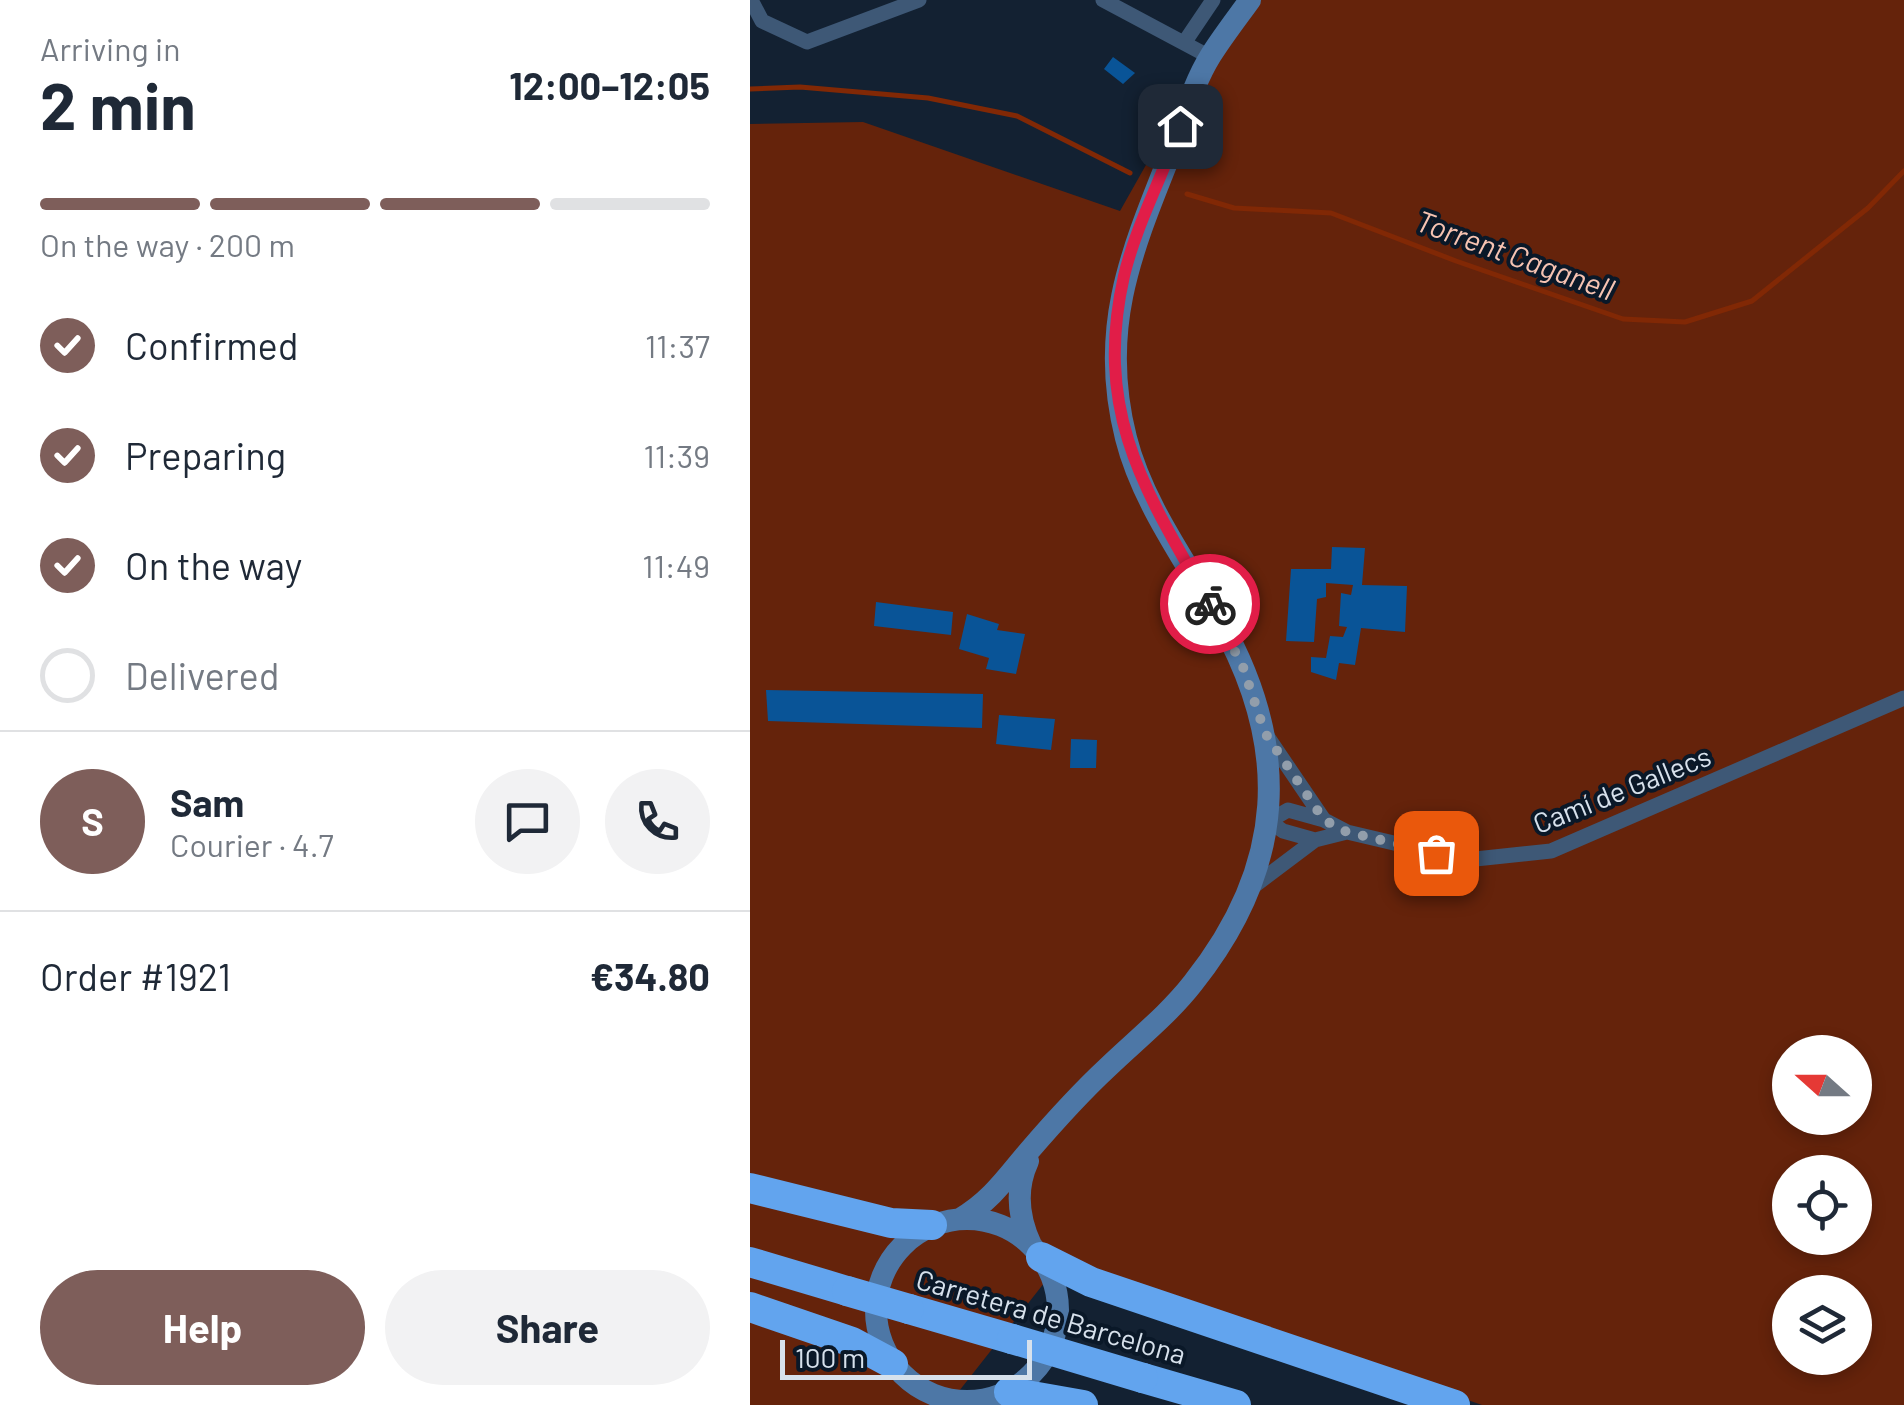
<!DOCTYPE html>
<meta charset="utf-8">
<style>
:root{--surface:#fff;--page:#f2f2f3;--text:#1f2937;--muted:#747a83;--line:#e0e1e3;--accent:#7e5e5a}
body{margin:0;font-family:Barlow,sans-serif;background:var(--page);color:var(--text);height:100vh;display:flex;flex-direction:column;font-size:38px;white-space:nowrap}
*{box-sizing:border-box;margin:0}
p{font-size:32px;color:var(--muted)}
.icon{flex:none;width:55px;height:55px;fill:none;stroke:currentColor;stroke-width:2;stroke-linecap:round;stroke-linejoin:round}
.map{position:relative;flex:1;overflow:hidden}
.sheet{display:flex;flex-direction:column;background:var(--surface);width:750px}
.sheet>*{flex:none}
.needle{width:65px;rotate:291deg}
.controls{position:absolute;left:1022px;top:1035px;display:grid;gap:20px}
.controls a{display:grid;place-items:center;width:100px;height:100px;border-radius:50%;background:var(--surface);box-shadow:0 5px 15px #0003;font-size:50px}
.scale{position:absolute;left:30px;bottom:25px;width:252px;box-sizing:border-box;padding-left:10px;border:5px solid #d7e1ec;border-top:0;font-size:28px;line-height:35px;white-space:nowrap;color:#d7e1ec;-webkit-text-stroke:8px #0a1828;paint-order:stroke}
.pin{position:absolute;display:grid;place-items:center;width:85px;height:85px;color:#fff;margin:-42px;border-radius:20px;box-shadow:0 5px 15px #0006}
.courier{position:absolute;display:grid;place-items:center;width:100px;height:100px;margin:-50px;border:8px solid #e11d48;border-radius:50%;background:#fff;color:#222;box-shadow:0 2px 12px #0007}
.head em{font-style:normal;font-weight:700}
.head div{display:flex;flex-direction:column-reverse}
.head{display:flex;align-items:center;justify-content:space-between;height:170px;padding:0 40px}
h1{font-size:65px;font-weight:700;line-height:75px}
.bar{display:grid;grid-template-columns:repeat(4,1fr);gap:15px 10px;align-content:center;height:120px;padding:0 40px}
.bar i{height:12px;border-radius:8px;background:var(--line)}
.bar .selected{background:var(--accent)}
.bar p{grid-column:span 4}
.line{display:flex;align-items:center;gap:25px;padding:0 40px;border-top:2px solid var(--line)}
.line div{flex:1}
.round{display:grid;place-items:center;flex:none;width:105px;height:105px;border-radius:52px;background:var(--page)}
ol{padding:0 40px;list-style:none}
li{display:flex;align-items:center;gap:30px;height:110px}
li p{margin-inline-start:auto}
li .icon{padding:10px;border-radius:50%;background:var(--accent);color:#fff;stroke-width:4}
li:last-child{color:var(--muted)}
li i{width:55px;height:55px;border:5px solid var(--line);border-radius:50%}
.cta{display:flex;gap:20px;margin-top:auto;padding:20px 40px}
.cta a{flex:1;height:115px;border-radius:60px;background:var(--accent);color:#fff;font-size:40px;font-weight:700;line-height:115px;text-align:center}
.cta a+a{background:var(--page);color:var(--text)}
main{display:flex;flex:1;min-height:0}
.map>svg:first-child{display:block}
.green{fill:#65230b;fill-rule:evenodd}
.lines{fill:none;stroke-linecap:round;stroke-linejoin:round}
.stream{stroke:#812805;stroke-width:5}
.building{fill:#095497}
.lane{stroke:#3e5876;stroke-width:8}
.street{stroke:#3e5876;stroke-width:15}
.secondary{stroke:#4d77a6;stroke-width:22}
.highway{stroke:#62a4ee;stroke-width:30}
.highway-bridge{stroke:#62a4ee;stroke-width:30}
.done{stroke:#929eab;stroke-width:10;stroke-dasharray:0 18}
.route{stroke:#e11d48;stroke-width:12}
.labels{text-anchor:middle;stroke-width:8;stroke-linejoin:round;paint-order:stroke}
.street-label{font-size:28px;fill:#d7e1ec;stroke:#0a1828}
.water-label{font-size:30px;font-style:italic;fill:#f6c3b2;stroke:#0a1828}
</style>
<main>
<section class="sheet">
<div class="head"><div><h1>2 min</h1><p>Arriving in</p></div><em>12:00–12:05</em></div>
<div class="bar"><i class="selected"></i><i class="selected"></i><i class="selected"></i><i></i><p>On the way · 200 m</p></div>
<ol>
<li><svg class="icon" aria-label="check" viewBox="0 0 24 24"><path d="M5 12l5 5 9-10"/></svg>Confirmed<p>11:37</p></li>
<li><svg class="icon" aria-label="check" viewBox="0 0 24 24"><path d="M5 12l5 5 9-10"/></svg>Preparing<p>11:39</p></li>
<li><svg class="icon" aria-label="check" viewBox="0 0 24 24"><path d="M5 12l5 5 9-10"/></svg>On the way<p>11:49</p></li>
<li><i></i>Delivered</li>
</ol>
<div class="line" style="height:180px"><b class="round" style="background:var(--accent);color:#fff">S</b><div><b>Sam</b><p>Courier · 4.7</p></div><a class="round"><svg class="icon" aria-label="chat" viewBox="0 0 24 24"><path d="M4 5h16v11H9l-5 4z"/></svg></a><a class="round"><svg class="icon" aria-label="phone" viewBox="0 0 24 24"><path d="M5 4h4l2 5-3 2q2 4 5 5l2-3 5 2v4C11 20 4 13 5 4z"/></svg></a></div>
<div class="line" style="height:130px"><div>Order #1921</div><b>€34.80</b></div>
<div class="cta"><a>Help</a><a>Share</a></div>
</section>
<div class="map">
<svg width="1154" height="1405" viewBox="0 0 1154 1405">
<rect width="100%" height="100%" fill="#132132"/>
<!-- green -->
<path class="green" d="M 489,0 L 1154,0 L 1154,1405 L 732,1405 L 313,1259 L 198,1405 L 0,1405 L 0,124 L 113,122 L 370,211 ZM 1040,1052 L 1105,1052 L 1105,1118 L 1040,1118 ZM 1040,1172 L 1105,1172 L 1105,1238 L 1040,1238 ZM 1040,1292 L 1105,1292 L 1105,1358 L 1040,1358 Z"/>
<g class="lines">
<!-- stream -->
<path class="stream" d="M 0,89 L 50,87 L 178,98 L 267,116 L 380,173
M 437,194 L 484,208 L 581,213 L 706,261 L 873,319 L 935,322 L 1002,301 L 1118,208 L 1154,171"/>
</g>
<!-- building -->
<path class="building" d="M 363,57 L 385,73 L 373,84 L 354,69 Z
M 582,547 L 615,548 L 612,585 L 657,586 L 655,632 L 611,628 L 605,665 L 589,663 L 586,680 L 561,672 L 561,657 L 576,658 L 580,636 L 593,637 L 597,627 L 589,626 L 591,593 L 601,595 L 603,585 L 576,583 L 576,597 L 567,599 L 564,642 L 536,641 L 541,569 L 581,569 Z
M 126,602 L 203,612 L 201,635 L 124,626 Z
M 217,614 L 249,624 L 247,630 L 275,634 L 266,674 L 236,669 L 239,658 L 209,649 Z
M 16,690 L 233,694 L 232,728 L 18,721 Z
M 249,715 L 305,719 L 301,750 L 246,744 Z
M 321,739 L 347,740 L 346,768 L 320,768 Z"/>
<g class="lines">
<!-- lane -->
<path class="lane" d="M 242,1398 L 242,1405"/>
<!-- street -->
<path class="street" d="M 1,0 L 12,21 L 57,42 L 169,0
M 353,0 L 460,57
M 434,43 L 463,0
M 517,736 L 574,820
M 565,840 L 533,831 L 519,821 L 538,810 L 574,820 L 597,832 L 716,860 L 801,851 L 1154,698
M 500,889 L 565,840 L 597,832"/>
<!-- secondary -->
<path class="secondary" d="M 278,1161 C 265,1189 268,1217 281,1245
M126 1310a91 91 0 1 1 182 0a91 91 0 1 1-182 0Z
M 210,1219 C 241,1201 257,1177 279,1151 C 304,1122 329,1094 357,1068 C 386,1040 418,1015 443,983 C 536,866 542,748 469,619 C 436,562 392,502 376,438 C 349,332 379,257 418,160 C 432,126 441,87 461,55 C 473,36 487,18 500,0"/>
<!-- highway -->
<path class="highway" d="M 0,1188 L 141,1223 L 182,1225
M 291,1257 L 341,1282 L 705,1405
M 0,1262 L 97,1291
M 0,1307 L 102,1342 L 143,1364
M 159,1309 L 262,1339
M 393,1378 L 486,1405
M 259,1392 L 333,1405"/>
<!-- highway-bridge -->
<path class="highway-bridge" d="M 97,1291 L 159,1309
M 262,1339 L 393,1378"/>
</g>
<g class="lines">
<!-- done -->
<path class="done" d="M 460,604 L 493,667 L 515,733 L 574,820 L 597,832 L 686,853"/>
<!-- route -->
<path class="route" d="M 430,126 C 413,176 386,225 374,276 C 343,413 395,491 460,604"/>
</g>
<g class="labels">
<!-- street labels -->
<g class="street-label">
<text transform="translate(872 790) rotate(-22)" y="10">Camí de Gallecs</text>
<text transform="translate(301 1317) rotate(16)" y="10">Carretera de Barcelona</text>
</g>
<!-- water labels -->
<g class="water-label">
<text transform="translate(765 256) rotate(20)" y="10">Torrent Caganell</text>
</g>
</g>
</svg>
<div class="controls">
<a><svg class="needle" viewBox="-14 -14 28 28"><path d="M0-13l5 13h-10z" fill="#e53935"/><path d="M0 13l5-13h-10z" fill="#747a83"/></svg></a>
<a><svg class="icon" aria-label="locate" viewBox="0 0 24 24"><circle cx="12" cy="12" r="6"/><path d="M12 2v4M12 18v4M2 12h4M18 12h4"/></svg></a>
<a><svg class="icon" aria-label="layers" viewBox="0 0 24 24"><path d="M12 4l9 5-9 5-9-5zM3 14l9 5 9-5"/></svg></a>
</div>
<div class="scale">100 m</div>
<div class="pin" style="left:686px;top:853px;background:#ea580c"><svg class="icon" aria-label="bag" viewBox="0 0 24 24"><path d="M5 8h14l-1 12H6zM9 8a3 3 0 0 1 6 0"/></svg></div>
<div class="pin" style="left:430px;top:126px;background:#1f2937"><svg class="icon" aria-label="home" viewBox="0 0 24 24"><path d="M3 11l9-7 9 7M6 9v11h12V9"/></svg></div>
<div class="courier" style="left:460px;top:604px"><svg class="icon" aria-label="bike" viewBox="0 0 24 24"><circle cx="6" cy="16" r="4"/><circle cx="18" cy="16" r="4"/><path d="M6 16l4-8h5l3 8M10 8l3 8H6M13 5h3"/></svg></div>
</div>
</main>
